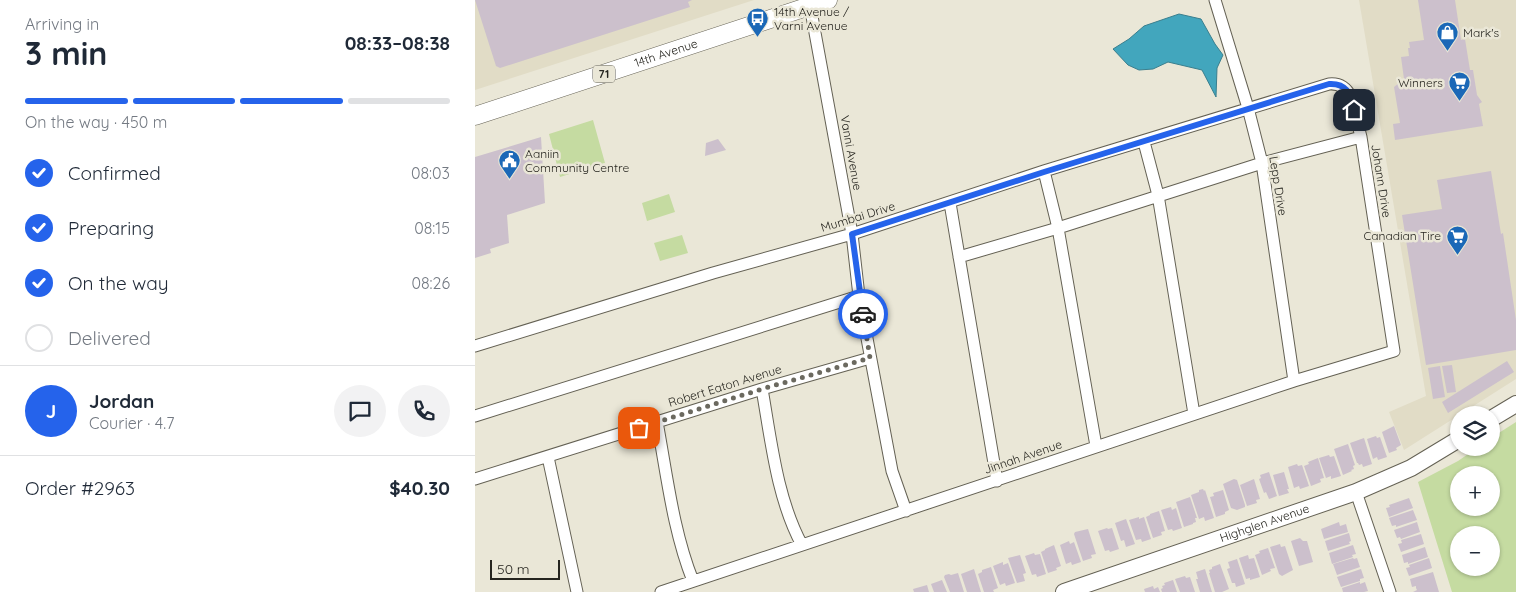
<!DOCTYPE html>
<meta charset="utf-8">
<style>
:root{--surface:#fff;--page:#f2f2f3;--text:#1f2937;--muted:#747a83;--line:#e0e1e3;--accent:#2563eb}
body{margin:0;font-family:Quicksand,sans-serif;background:var(--page);color:var(--text);height:100vh;display:flex;flex-direction:column;font-size:19px;white-space:nowrap}
*{box-sizing:border-box;margin:0}
p{font-size:16px;color:var(--muted)}
.icon{flex:none;width:28px;height:28px;fill:none;stroke:currentColor;stroke-width:2;stroke-linecap:round;stroke-linejoin:round}
.map{position:relative;flex:1;overflow:hidden}
.side{display:flex;flex-direction:column;background:var(--surface);width:475px}
.side>*{flex:none}
.fabs{position:absolute;left:975px;top:406px;display:grid;gap:10px}
.fabs a{display:grid;place-items:center;width:50px;height:50px;border-radius:50%;background:var(--surface);box-shadow:0 1px 4px #0004;font-size:25px}
.scale{position:absolute;left:15px;bottom:12px;width:70px;box-sizing:border-box;padding-left:5px;border:2px solid #26251f;border-top:0;font-size:14px;line-height:18px;white-space:nowrap;color:#26251f;-webkit-text-stroke:4px #eae7d7;paint-order:stroke}
.pin{position:absolute;display:grid;place-items:center;width:42px;height:42px;color:#fff;margin:-21px;border-radius:10px;box-shadow:0 2px 8px #0006}
.courier{position:absolute;display:grid;place-items:center;width:50px;height:50px;margin:-25px;border:4px solid #2563eb;border-radius:50%;background:#fff;color:#222;box-shadow:0 1px 6px #0007}
.summary em{font-style:normal;font-weight:700}
.summary div{display:flex;flex-direction:column-reverse}
.summary{display:flex;align-items:center;justify-content:space-between;height:85px;padding:0 25px}
h1{font-size:32px;font-weight:700;line-height:38px}
.bar{display:grid;grid-template-columns:repeat(4,1fr);gap:8px 5px;align-content:center;height:60px;padding:0 25px}
.bar i{height:6px;border-radius:4px;background:var(--line)}
.bar .active{background:var(--accent)}
.bar p{grid-column:span 4}
.line{display:flex;align-items:center;gap:12px;padding:0 25px;border-top:1px solid var(--line)}
.line div{flex:1}
.round{display:grid;place-items:center;flex:none;width:52px;height:52px;border-radius:26px;background:var(--page)}
ol{padding:0 25px;list-style:none}
li{display:flex;align-items:center;gap:15px;height:55px}
li p{margin-inline-start:auto}
li .icon{padding:5px;border-radius:50%;background:var(--accent);color:#fff;stroke-width:4}
li:last-child{color:var(--muted)}
li i{width:28px;height:28px;border:2px solid var(--line);border-radius:50%}
main{display:flex;flex:1;min-height:0}
.map>svg:first-child{display:block}
.built{fill:#e1dcc6}
.green{fill:#c5dba1;fill-rule:evenodd}
.water{fill:#42a6bd;stroke:#3a7f8e}
.building{fill:#ccc0cc}
.lines{fill:none;stroke-linecap:round;stroke-linejoin:round}
.street-casing{stroke:#646154;stroke-width:13}
.secondary-casing{stroke:#646154;stroke-width:18}
.primary-casing{stroke:#646154;stroke-width:19}
.street{stroke:#fff;stroke-width:11}
.secondary{stroke:#fff;stroke-width:16}
.primary{stroke:#fff;stroke-width:18}
.done{stroke:#6b695f;stroke-width:5;stroke-dasharray:0 9}
.route{stroke:#2563eb;stroke-width:6}
.labels{text-anchor:middle;stroke-width:5;stroke-linejoin:round;paint-order:stroke}
.shield{fill:#eae7d7;stroke:#615f56;stroke-width:1}
.shield-label{font-size:11px;font-weight:bold;fill:#26251f}
.poi-label{font-size:12px;fill:#26251f;stroke:#eae7d7;text-anchor:start}
.street-label{font-size:12px;fill:#26251f;stroke:#eae7d7}
</style>
<main>
<section class="side">
<div class="summary"><div><h1>3 min</h1><p>Arriving in</p></div><em>08:33–08:38</em></div>
<div class="bar"><i class="active"></i><i class="active"></i><i class="active"></i><i></i><p>On the way · 450 m</p></div>
<ol>
<li><svg class="icon" aria-label="check" viewBox="0 0 24 24"><path d="M5 12l5 5 9-10"/></svg>Confirmed<p>08:03</p></li>
<li><svg class="icon" aria-label="check" viewBox="0 0 24 24"><path d="M5 12l5 5 9-10"/></svg>Preparing<p>08:15</p></li>
<li><svg class="icon" aria-label="check" viewBox="0 0 24 24"><path d="M5 12l5 5 9-10"/></svg>On the way<p>08:26</p></li>
<li><i></i>Delivered</li>
</ol>
<div class="line" style="height:90px"><b class="round" style="background:var(--accent);color:#fff">J</b><div><b>Jordan</b><p>Courier · 4.7</p></div><a class="round"><svg class="icon" aria-label="chat" viewBox="0 0 24 24"><path d="M4 5h16v11H9l-5 4z"/></svg></a><a class="round"><svg class="icon" aria-label="phone" viewBox="0 0 24 24"><path d="M5 4h4l2 5-3 2q2 4 5 5l2-3 5 2v4C11 20 4 13 5 4z"/></svg></a></div>
<div class="line" style="height:65px"><div>Order #2963</div><b>$40.30</b></div>
</section>
<div class="map">
<svg width="1041" height="592" viewBox="0 0 1041 592">
<rect width="100%" height="100%" fill="#eae7d7"/>
<!-- built -->
<path class="built" d="M 0,0 L 279,0 L 0,90 Z
M 884,0 L 1041,0 L 1041,379 L 929,450 L 914,412 L 951,396 Z"/>
<!-- green -->
<path class="green" d="M 118,120 L 130,163 L 85,177 L 74,134 Z
M 194,194 L 200,212 L 172,221 L 167,203 Z
M 207,235 L 213,253 L 185,261 L 179,243 Z
M 1041,422 L 1041,592 L 977,592 L 943,482 L 983,461 L 1002,448 L 1016,448 L 1016,438 ZM 984,475 L 1016,475 L 1016,508 L 984,508 ZM 984,535 L 1016,535 L 1016,568 L 984,568 Z"/>
<!-- water -->
<path class="water" d="M 704,14 L 726,19 L 740,44 L 748,55 L 742,68 L 741,97 L 727,70 L 693,62 L 678,69 L 664,70 L 653,65 L 638,49 L 654,39 L 669,26 Z"/>
<!-- building -->
<path class="building" d="M 0,0 L 217,0 L 213,2 L 215,7 L 25,68 L 21,66 Z
M 943,0 L 980,0 L 986,40 L 990,39 L 995,70 L 998,70 L 1002,95 L 1007,102 L 1004,104 L 1008,126 L 920,140 L 918,124 L 925,123 L 919,87 L 929,79 L 926,57 L 934,56 L 933,48 L 935,48 L 934,42 L 949,40 Z
M 66,137 L 70,203 L 32,215 L 34,243 L 15,249 L 16,253 L 0,258 L 0,157 Z
M 243,139 L 251,150 L 230,156 L 231,143 Z
M 1016,171 L 1026,234 L 1028,233 L 1041,320 L 1041,350 L 951,365 L 927,215 L 967,209 L 962,180 Z
M 1032,361 L 1039,372 L 973,413 L 967,402 Z
M 977,365 L 981,392 L 972,393 L 967,366 Z
M 965,366 L 970,397 L 958,399 L 953,368 Z
M 919,426 L 926,445 L 921,448 L 922,450 L 914,453 L 907,432 Z
M 901,436 L 902,438 L 905,437 L 912,457 L 903,460 L 902,457 L 898,459 L 892,439 Z
M 889,438 L 897,464 L 888,467 L 887,464 L 884,465 L 883,463 L 882,463 L 875,443 Z
M 873,444 L 880,465 L 878,466 L 879,469 L 876,470 L 877,471 L 868,475 L 859,449 Z
M 854,455 L 855,457 L 859,456 L 866,476 L 856,479 L 856,476 L 851,478 L 844,458 Z
M 843,458 L 849,478 L 845,479 L 846,482 L 836,486 L 829,466 L 834,464 L 833,462 Z
M 822,464 L 823,466 L 827,465 L 834,486 L 825,489 L 824,486 L 819,488 L 813,467 Z
M 794,472 L 802,496 L 794,499 L 791,492 L 789,493 L 784,479 L 786,478 L 785,475 Z
M 809,472 L 814,489 L 812,489 L 814,493 L 804,496 L 798,475 Z
M 759,479 L 762,480 L 770,505 L 770,507 L 762,510 L 756,508 L 748,484 Z
M 779,479 L 785,499 L 781,500 L 782,503 L 772,506 L 765,485 Z
M 728,489 L 729,491 L 730,490 L 739,518 L 730,521 L 729,517 L 724,519 L 716,495 L 724,492 L 724,490 Z
M 748,490 L 754,510 L 750,512 L 750,514 L 741,517 L 735,497 L 739,496 L 738,493 Z
M 715,497 L 722,518 L 720,518 L 721,522 L 718,523 L 718,524 L 709,527 L 701,502 Z
M 934,498 L 938,508 L 914,517 L 911,508 L 915,507 L 914,505 Z
M 696,507 L 697,510 L 701,508 L 707,528 L 698,531 L 697,529 L 693,530 L 686,510 Z
M 938,510 L 942,520 L 921,527 L 921,525 L 917,526 L 914,518 Z
M 684,511 L 690,531 L 686,532 L 687,535 L 678,538 L 671,517 L 675,515 L 675,514 Z
M 664,517 L 664,519 L 669,517 L 676,539 L 667,542 L 666,539 L 661,540 L 654,520 Z
M 651,519 L 660,544 L 651,547 L 649,540 L 646,541 L 640,523 Z
M 864,522 L 865,526 L 871,524 L 873,532 L 849,539 L 846,529 Z
M 942,522 L 945,532 L 926,539 L 925,537 L 922,538 L 919,530 Z
M 632,528 L 633,529 L 637,528 L 644,549 L 635,552 L 634,550 L 630,551 L 623,531 Z
M 613,529 L 621,554 L 616,555 L 617,558 L 608,561 L 599,534 L 600,532 Z
M 874,533 L 876,541 L 874,542 L 875,544 L 853,551 L 850,541 Z
M 946,534 L 949,544 L 926,552 L 923,544 L 927,543 L 926,540 Z
M 825,538 L 828,541 L 832,541 L 838,562 L 824,566 L 816,541 Z
M 594,541 L 595,544 L 599,542 L 606,562 L 597,565 L 596,562 L 591,564 L 585,545 Z
M 805,544 L 806,547 L 810,546 L 818,570 L 807,576 L 804,574 L 795,547 Z
M 579,545 L 586,566 L 581,568 L 582,570 L 573,573 L 566,552 L 570,550 L 570,549 Z
M 878,545 L 881,554 L 877,555 L 878,557 L 857,564 L 854,553 Z
M 950,547 L 953,557 L 933,564 L 933,562 L 929,563 L 927,555 Z
M 793,548 L 800,568 L 795,569 L 796,571 L 787,575 L 780,555 L 785,553 L 784,551 Z
M 559,553 L 560,555 L 565,554 L 571,574 L 562,577 L 561,574 L 557,575 L 550,556 Z
M 545,555 L 551,573 L 548,574 L 550,581 L 542,583 L 533,558 Z
M 773,555 L 774,559 L 779,558 L 785,577 L 775,580 L 775,578 L 771,579 L 764,558 Z
M 878,558 L 879,559 L 882,558 L 885,567 L 862,575 L 858,564 Z
M 954,558 L 957,568 L 934,576 L 931,568 L 935,567 L 934,565 Z
M 762,559 L 770,584 L 761,587 L 760,583 L 757,583 L 752,569 L 755,568 L 753,562 Z
M 528,562 L 528,565 L 533,563 L 540,583 L 531,586 L 530,583 L 525,585 L 518,566 Z
M 745,564 L 754,589 L 747,592 L 740,592 L 734,573 L 735,573 L 734,570 L 737,569 L 737,567 Z
M 516,567 L 523,588 L 518,590 L 519,592 L 509,592 L 503,574 L 507,572 L 507,570 Z
M 499,569 L 506,592 L 492,592 L 486,574 Z
M 730,569 L 737,592 L 725,592 L 721,579 L 723,579 L 721,572 Z
M 886,569 L 889,578 L 885,579 L 885,581 L 866,587 L 862,577 Z
M 958,572 L 964,592 L 938,592 L 942,590 L 941,588 L 941,586 L 937,587 L 935,579 Z
M 483,573 L 489,592 L 475,592 L 469,577 L 470,575 L 474,574 L 476,575 Z
M 710,576 L 711,578 L 715,577 L 720,592 L 705,592 L 700,579 Z
M 467,580 L 472,592 L 459,592 L 456,584 Z
M 698,580 L 702,592 L 687,592 L 686,589 L 688,588 L 687,586 L 690,585 L 689,583 Z
M 885,582 L 885,584 L 890,582 L 893,591 L 889,592 L 868,592 L 867,588 Z
M 452,585 L 454,592 L 439,592 L 438,589 Z
M 678,586 L 679,589 L 683,587 L 685,592 L 670,592 L 669,589 Z"/>
<g class="lines">
<defs>
<path id="street" d="M 334,0 L 377,234 L 384,296 L 417,471 L 431,511
M 740,0 L 773,108 L 787,163 L 819,381
M 669,142 L 683,195 L 719,414
M 569,171 L 583,228 L 621,446
M 475,203 L 522,481
M 484,257 L 583,228 L 787,163 L 886,137
M 0,346 L 238,273 L 377,234 L 569,171 L 854,84 C 864,83 871,87 876,97 L 886,137 L 919,351 L 819,381 L 186,592
M 287,389 C 296,440 302,499 327,545
M 0,416 L 384,296
M 182,422 C 192,475 198,531 218,581
M 73,457 L 102,592
M 0,479 L 287,389 L 395,358
M 881,492 L 915,592"/>
<g id="secondary">
<path d="M 1016,419 L 1041,404"/>
<path id="s1" d="M 589,592 L 881,492 L 936,468 L 984,439"/>
</g>
<g id="primary">
<path id="s2" d="M 0,116 L 353,0"/>
</g>
</defs>
<!-- street casing -->
<use href="#street" class="street-casing"/>
<!-- secondary casing -->
<use href="#secondary" class="secondary-casing"/>
<!-- primary casing -->
<use href="#primary" class="primary-casing"/>
<!-- street -->
<use href="#street" class="street"/>
<!-- secondary -->
<use href="#secondary" class="secondary"/>
<!-- primary -->
<use href="#primary" class="primary"/>
</g>
<g class="lines">
<!-- done -->
<path class="done" d="M 164,428 L 287,389 L 395,358 L 388,314"/>
<!-- route -->
<path class="route" d="M 388,314 L 377,234 L 569,172 L 854,84 C 873,83 875,95 879,110"/>
</g>
<!-- icons -->
<defs>
<symbol id="bus-pin" viewBox="-11 -11 22 30"><path d="M0 17L-7.5 6A9.5 9.5 0 1 1 7.5 6Z" fill="#1b68b7" stroke="#eae7d7"/><path d="M-5-6H5V4H4V6H2V4H-2V6H-4V4H-5ZM-3.5-4V0h7V-4ZM-3.5 1.2v1.5H-2V1.2ZM2 1.2v1.5H3.5V1.2Z" fill="#fff"/></symbol>
<symbol id="shop-pin" viewBox="-11 -11 22 30"><path d="M0 17L-7.5 6A9.5 9.5 0 1 1 7.5 6Z" fill="#1b68b7" stroke="#eae7d7"/><path d="M-5-2.5h2.3a2.7 3.5 0 0 1 5.4 0H5L5.5 6h-11ZM-1.5-2.5h3a1.5 2.3 0 0 0-3 0Z" fill="#fff"/></symbol>
<symbol id="supermarket-pin" viewBox="-11 -11 22 30"><path d="M0 17L-7.5 6A9.5 9.5 0 1 1 7.5 6Z" fill="#1b68b7" stroke="#eae7d7"/><path d="M-6-5.5h2.5l.6 2H6L4.5 2H-2.5L-4.4-4H-6ZM-1.5 3.2a1.3 1.3 0 1 0 .1 0ZM3 3.2a1.3 1.3 0 1 0 .1 0Z" fill="#fff"/></symbol>
<symbol id="civic-pin" viewBox="-11 -11 22 30"><path d="M0 17L-7.5 6A9.5 9.5 0 1 1 7.5 6Z" fill="#1b68b7" stroke="#eae7d7"/><path d="M-.6-6.5H3V-4.5H.6V-3L4-1V1h2V6H-6V1h2V-1L-.6-3ZM-1.2 2.5V6h2.4V2.5Z" fill="#fff"/></symbol>
</defs>
<g fill-rule="evenodd">
<use href="#bus-pin" x="270" y="6" width="25" height="34"/>
<use href="#shop-pin" x="960" y="20" width="25" height="34"/>
<use href="#supermarket-pin" x="972" y="70" width="25" height="34"/>
<use href="#civic-pin" x="22" y="148" width="25" height="34"/>
<use href="#supermarket-pin" x="970" y="224" width="25" height="34"/>
</g>
<g class="labels">
<!-- shield labels -->
<rect class="shield" x="118" y="65.5" width="22" height="17" rx="4"/>
<g class="shield-label">
<text x="129" y="78">71</text>
</g>
<!-- poi labels -->
<g class="poi-label">
<text x="299" y="16">14th Avenue /<tspan x="299" dy="14">Varni Avenue</tspan></text>
<text x="988" y="37">Mark's</text>
<text x="968" y="87" text-anchor="end">Winners</text>
<text x="50" y="158">Aaniin<tspan x="50" dy="14">Community Centre</tspan></text>
<text x="966" y="240" text-anchor="end">Canadian Tire</text>
</g>
<!-- street labels -->
<g class="street-label">
<text dy="4" stroke="none"><textPath href="#s2" startOffset="201">14th Avenue</textPath></text>
<text transform="translate(376 153) rotate(80)" y="4">Vanni Avenue</text>
<text transform="translate(906 181) rotate(81)" y="4">Johann Drive</text>
<text transform="translate(803 186) rotate(81)" y="4">Lepp Drive</text>
<text transform="translate(383 217) rotate(-17)" y="4">Mumbai Drive</text>
<text transform="translate(250 386) rotate(-17)" y="4">Robert Eaton Avenue</text>
<text transform="translate(548 457) rotate(-19)" y="4">Jinnah Avenue</text>
<text dy="4" stroke="none"><textPath href="#s1" startOffset="212">Highglen Avenue</textPath></text>
</g>
</g>
</svg>
<div class="fabs">
<a><svg class="icon" aria-label="layers" viewBox="0 0 24 24"><path d="M12 4l9 5-9 5-9-5zM3 14l9 5 9-5"/></svg></a>
<a>+</a>
<a>−</a>
</div>
<div class="scale">50 m</div>
<div class="pin" style="left:164px;top:428px;background:#ea580c"><svg class="icon" aria-label="bag" viewBox="0 0 24 24"><path d="M5 8h14l-1 12H6zM9 8a3 3 0 0 1 6 0"/></svg></div>
<div class="pin" style="left:879px;top:110px;background:#1f2937"><svg class="icon" aria-label="home" viewBox="0 0 24 24"><path d="M3 11l9-7 9 7M6 9v11h12V9"/></svg></div>
<div class="courier" style="left:388px;top:314px"><svg class="icon" aria-label="car" viewBox="0 0 24 24"><path d="M5 17H2v-5l4-1 3-4h7l3 4 3 1v5h-3M9 17h6M6 11h13"/><circle cx="7" cy="17" r="2"/><circle cx="17" cy="17" r="2"/></svg></div>
</div>
</main>
